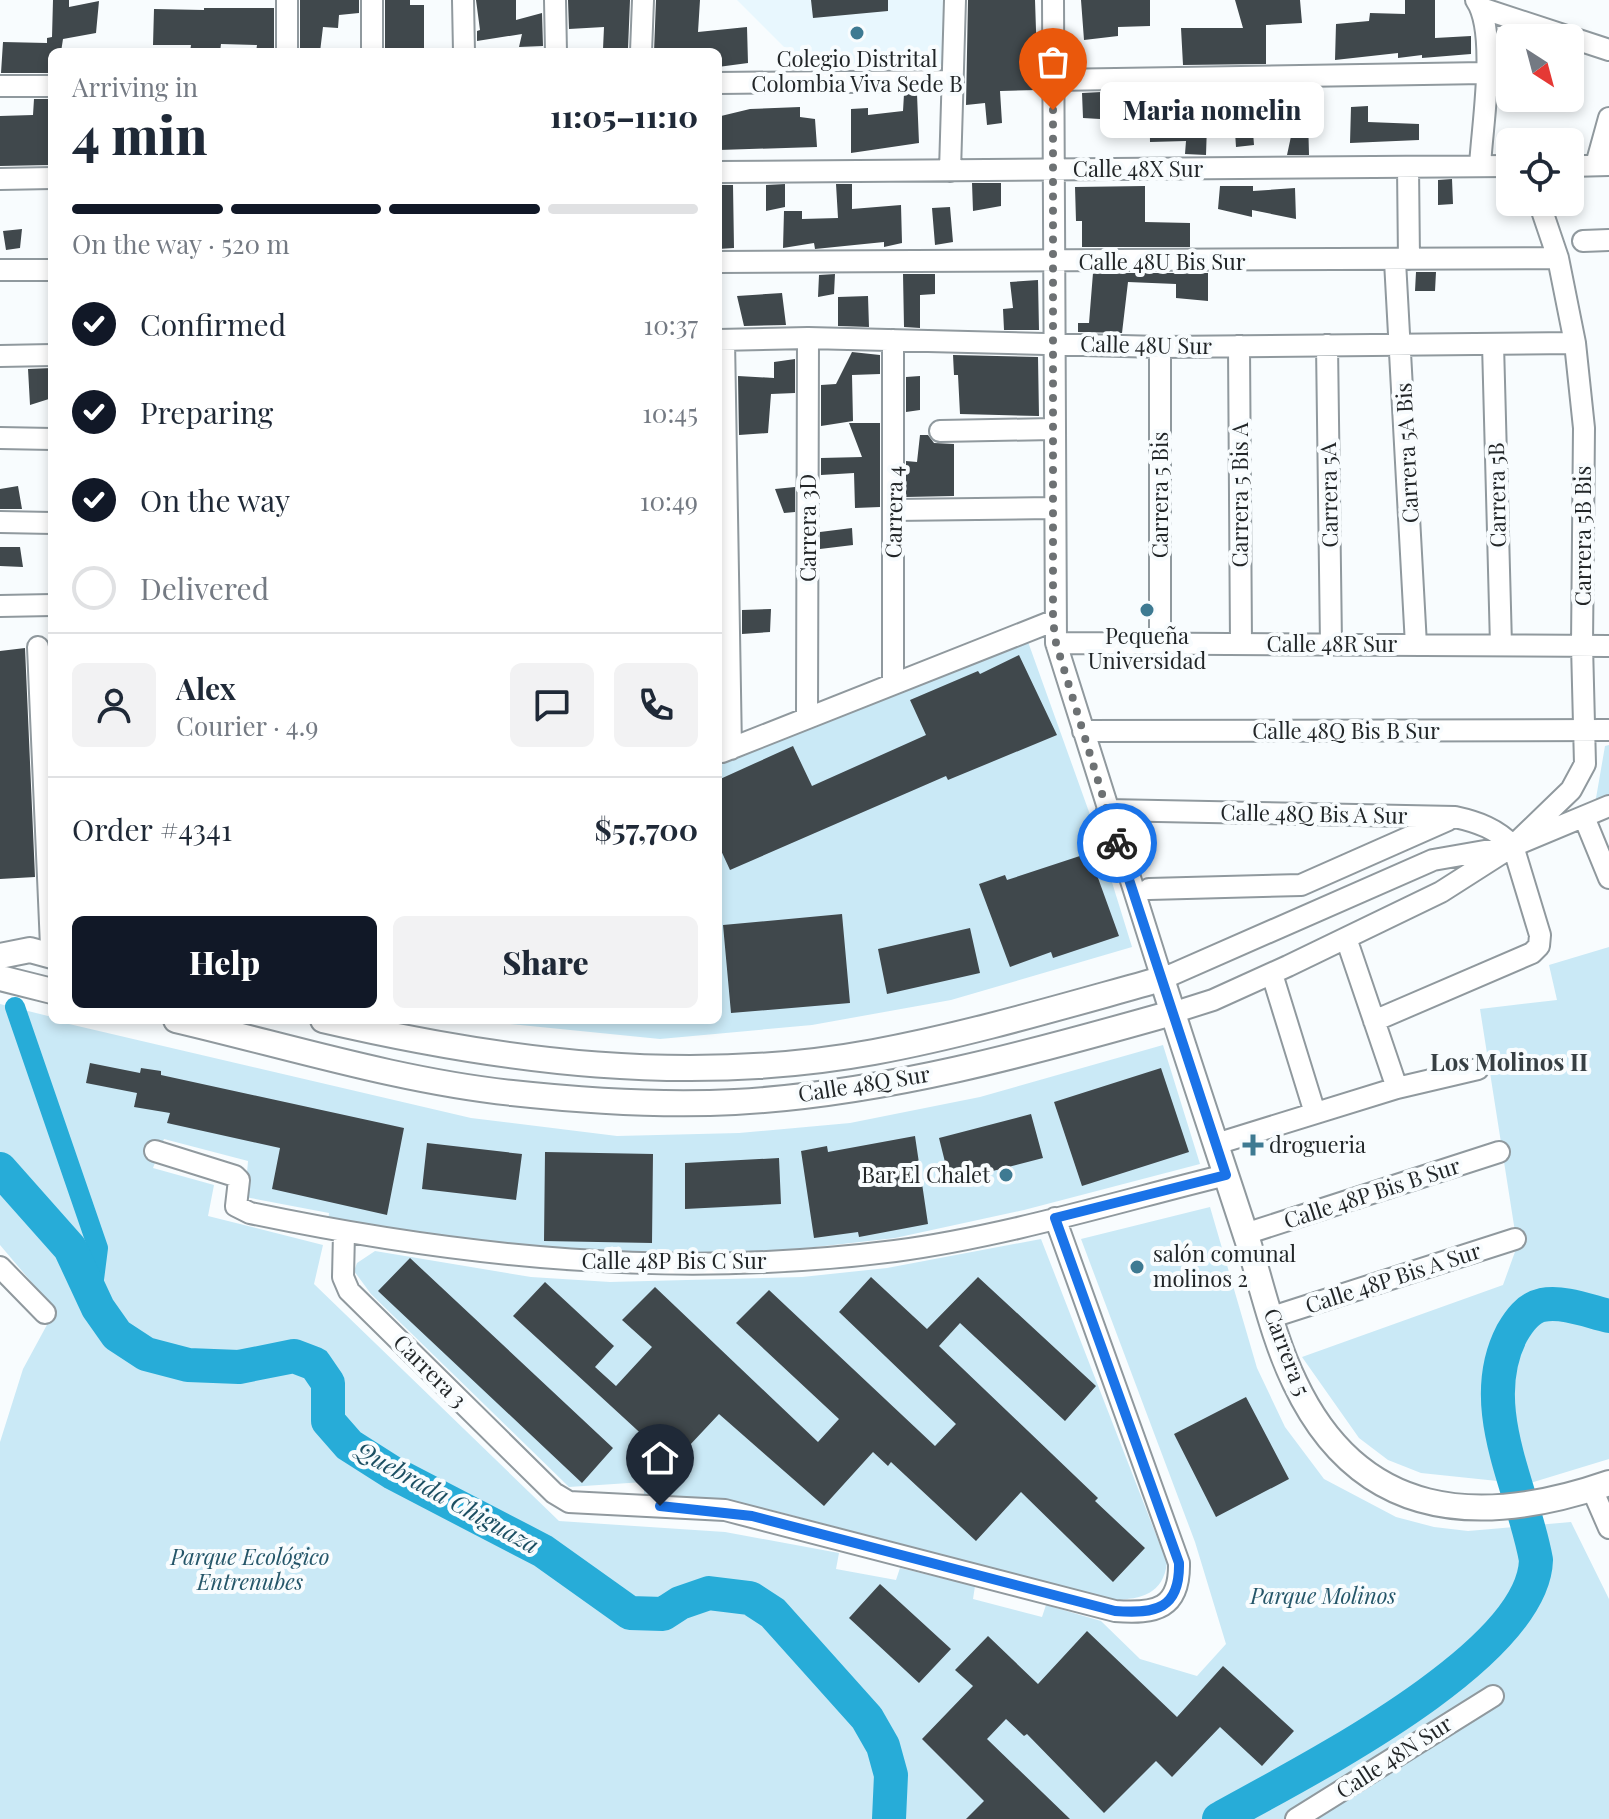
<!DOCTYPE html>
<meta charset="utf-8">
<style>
:root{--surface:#fff;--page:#f2f2f3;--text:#1f2937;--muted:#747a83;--line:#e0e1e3;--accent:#111827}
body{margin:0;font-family:"Playfair Display",serif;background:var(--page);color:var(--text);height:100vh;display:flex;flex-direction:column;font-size:30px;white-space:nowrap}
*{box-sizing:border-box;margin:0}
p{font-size:26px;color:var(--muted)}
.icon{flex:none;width:44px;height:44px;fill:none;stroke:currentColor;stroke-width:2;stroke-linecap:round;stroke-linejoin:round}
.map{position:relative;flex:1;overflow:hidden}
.drawer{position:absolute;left:48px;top:48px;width:674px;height:976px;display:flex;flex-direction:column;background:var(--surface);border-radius:12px;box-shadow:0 4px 12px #0003}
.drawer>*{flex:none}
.needle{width:52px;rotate:144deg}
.buttons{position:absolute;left:1496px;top:24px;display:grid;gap:16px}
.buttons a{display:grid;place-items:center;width:88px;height:88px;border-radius:12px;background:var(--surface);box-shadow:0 4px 12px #0003;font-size:40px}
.pin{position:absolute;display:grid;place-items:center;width:68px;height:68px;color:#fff;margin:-82px -34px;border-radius:50% 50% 50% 0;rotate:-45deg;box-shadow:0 0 8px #0007}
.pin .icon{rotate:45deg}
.courier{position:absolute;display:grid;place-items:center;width:80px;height:80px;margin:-40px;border:6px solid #1a73e8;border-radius:50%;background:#fff;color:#222;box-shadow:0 2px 10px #0007}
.bubble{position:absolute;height:56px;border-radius:12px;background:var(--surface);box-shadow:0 4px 12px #0003;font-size:26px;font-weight:800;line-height:56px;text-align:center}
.headline em{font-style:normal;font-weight:800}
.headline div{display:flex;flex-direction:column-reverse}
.headline{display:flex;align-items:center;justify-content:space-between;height:136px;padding:0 24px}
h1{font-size:52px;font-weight:800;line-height:60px}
.bar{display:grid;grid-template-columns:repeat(4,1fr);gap:12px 8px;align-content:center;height:96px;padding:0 24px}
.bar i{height:10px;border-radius:6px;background:var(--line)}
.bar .on{background:var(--accent)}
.bar p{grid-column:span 4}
.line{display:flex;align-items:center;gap:20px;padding:0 24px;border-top:2px solid var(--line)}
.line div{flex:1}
.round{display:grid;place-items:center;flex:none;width:84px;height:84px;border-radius:12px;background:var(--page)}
ol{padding:0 24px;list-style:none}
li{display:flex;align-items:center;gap:24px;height:88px}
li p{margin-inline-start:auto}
li .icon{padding:8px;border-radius:50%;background:var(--accent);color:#fff;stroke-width:4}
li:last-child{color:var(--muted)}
li i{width:44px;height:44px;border:4px solid var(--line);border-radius:50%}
.primary-button{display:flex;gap:16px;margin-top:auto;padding:16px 24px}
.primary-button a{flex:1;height:92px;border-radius:12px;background:var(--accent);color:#fff;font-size:32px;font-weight:800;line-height:92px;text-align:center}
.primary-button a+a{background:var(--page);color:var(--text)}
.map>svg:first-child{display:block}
.built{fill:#e8f7fe}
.green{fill:#cae9f6}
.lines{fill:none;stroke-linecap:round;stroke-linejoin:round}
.canal{stroke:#27acd8;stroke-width:20}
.river{stroke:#27acd8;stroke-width:34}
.building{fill:#40484c}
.minor-casing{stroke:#90999e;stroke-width:24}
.major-casing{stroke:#90999e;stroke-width:28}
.minor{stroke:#fff;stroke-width:20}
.major{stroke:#fff;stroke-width:24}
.done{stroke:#6d7173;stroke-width:8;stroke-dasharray:0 14.4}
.route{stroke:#1a73e8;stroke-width:10}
.poi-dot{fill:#3e7a92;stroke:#f8fcfe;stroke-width:3}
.labels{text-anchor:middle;stroke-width:8;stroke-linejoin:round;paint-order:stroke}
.poi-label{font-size:22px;fill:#222628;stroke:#f8fcfe}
.street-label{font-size:22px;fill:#222628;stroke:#f8fcfe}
.park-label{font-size:22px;font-style:italic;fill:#255669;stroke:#f8fcfe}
.neighbourhood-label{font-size:24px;font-weight:bold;fill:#373f43;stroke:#f8fcfe}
.water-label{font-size:24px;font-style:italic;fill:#1c4f62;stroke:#f8fcfe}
</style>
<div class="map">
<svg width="1609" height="1819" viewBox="0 0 1609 1819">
<rect width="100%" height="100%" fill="#f8fcfe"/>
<!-- built -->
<path class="built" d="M 737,0 L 946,0 L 943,66 L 803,66 Z"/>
<!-- green -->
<path class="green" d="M 1027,639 L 1098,837 L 1132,947 L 951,1000 L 812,1025 L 660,1039 L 472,1020 L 718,1020 L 718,766 Z
M 1609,745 L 1609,797 L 1595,804 L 1605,746 Z
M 1609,947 L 1609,1459 L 1527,1484 L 1421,1473 L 1388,1460 L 1359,1438 L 1302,1357 L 1503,1285 L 1516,1249 L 1516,1238 L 1480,1009 L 1557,1000 L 1549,965 Z
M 0,1004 L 52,1017 L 52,1020 L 471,1118 L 617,1136 L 739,1133 L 850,1123 L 980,1097 L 1163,1045 L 1200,1164 L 1024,1210 L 895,1238 L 807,1248 L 716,1254 L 538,1253 L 328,1222 L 329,1213 L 245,1197 L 248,1161 L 164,1139 L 153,1168 L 214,1185 L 208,1216 L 323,1245 L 314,1284 L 559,1521 L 725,1532 L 839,1553 L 836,1569 L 896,1580 L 900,1568 L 975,1586 L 973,1599 L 1042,1617 L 1046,1605 L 1101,1621 L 1140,1659 L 1197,1676 L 1226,1644 L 1195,1542 L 1081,1239 L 1210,1207 L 1257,1368 L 1285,1427 L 1324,1479 L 1396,1517 L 1434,1527 L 1468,1531 L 1571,1522 L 1609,1599 L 1609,1819 L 0,1819 L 0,1442 L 23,1369 L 55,1310 L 0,1245 Z
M 1041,1239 L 1167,1563 C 1163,1594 1142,1599 1114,1600 L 768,1509 L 692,1497 L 644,1497 L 644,1482 L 569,1487 L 371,1294 L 354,1271 L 357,1263 L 375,1251 L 531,1277 L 610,1282 L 802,1277 L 887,1268 Z"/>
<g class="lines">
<!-- canal -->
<path class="canal" d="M 15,1007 L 98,1248 L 92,1295"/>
<!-- river -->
<path class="river" d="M 0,1169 L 70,1248 L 98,1308 L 117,1335 L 146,1354 L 188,1365 L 239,1367 L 294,1356 L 315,1364 L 328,1383 L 328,1421 L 349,1445 L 393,1473 L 543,1551 L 630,1613 L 663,1614 L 680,1603 L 709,1593 L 750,1598 L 773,1613 L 867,1718 L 883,1746 L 891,1775 L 889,1819
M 1219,1819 C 1297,1775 1533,1658 1536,1560 C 1523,1487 1474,1406 1512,1333 C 1519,1321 1528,1308 1542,1305 C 1564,1301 1588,1311 1609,1316"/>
</g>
<!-- building -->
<path class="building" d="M 53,0 L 69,0 L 69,7 L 99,1 L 96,33 L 63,39 L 61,52 L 52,52 L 52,73 L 1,73 L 3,42 L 47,43 L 47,38 L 52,37 Z
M 300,0 L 359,0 L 359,13 L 339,15 L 338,28 L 323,27 L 320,52 L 300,52 Z
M 385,0 L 410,0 L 410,5 L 424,5 L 424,52 L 385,52 Z
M 476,0 L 516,0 L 516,20 L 542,13 L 543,46 L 519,47 L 522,34 L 477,41 L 477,31 L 480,30 Z
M 568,0 L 630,0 L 628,49 L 603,49 L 604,27 L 569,29 Z
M 656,0 L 700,0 L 698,32 L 747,27 L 748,63 L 718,67 L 718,52 L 654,52 Z
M 811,0 L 888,0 L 888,11 L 813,18 Z
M 968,0 L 1035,0 L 1038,90 L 1000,91 L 1002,123 L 987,125 L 985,103 L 966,105 Z
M 1081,0 L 1150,0 L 1150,26 L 1118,27 L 1118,36 L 1084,40 Z
M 1235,0 L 1300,0 L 1302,23 L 1266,25 L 1266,64 L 1183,65 L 1181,28 L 1243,28 Z
M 1405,0 L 1435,0 L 1435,38 L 1471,36 L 1471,54 L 1422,58 L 1422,55 L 1398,58 L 1398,53 L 1335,60 L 1336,24 L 1369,21 L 1370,13 L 1405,14 Z
M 204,8 L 274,8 L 274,52 L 256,52 L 257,45 L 221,44 L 220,52 L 190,52 L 191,45 L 153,45 L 154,9 L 204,10 Z
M 1322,89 L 1323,117 L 1308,117 L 1309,155 L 1287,155 L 1296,113 L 1252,119 L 1254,145 L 1236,147 L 1234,117 L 1201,120 L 1202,91 L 1216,90 L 1217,102 L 1263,96 L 1263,90 Z
M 1149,91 L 1168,92 L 1168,121 L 1207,125 L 1206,155 L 1185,154 L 1186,141 L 1150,142 Z
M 1101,92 L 1100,119 L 1083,118 L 1082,93 Z
M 904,94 L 917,94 L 919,143 L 851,153 L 851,109 L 868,108 L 868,115 L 903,111 Z
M 34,99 L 52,99 L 52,165 L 0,166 L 0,116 L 33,115 Z
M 1368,106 L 1368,122 L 1419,124 L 1419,140 L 1350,143 L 1351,107 Z
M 800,107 L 800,117 L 815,119 L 817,147 L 719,150 L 721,116 L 750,109 Z
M 1452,179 L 1453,204 L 1438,205 L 1438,180 Z
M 972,183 L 1001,183 L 1001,206 L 973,211 Z
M 785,184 L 785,207 L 766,211 L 766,185 Z
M 836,184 L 852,184 L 852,209 L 901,205 L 902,243 L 884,247 L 884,242 L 815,249 L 814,243 L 783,248 L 784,211 L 802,211 L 802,219 L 838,218 Z
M 718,185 L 733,185 L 734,248 L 718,249 Z
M 1145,186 L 1145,222 L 1190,223 L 1190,247 L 1082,247 L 1082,221 L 1076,221 L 1075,187 Z
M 1220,186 L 1253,186 L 1253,191 L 1295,188 L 1296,219 L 1252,210 L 1252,217 L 1218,209 Z
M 950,207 L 953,242 L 935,245 L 932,208 Z
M 22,229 L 20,248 L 6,250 L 3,231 Z
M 1416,272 L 1436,272 L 1435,291 L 1415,291 Z
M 1093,273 L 1208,273 L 1208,301 L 1176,298 L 1176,284 L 1128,282 L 1122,333 L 1078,332 L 1078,323 L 1089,323 Z
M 835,274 L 834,294 L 818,297 L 819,275 Z
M 903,274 L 935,274 L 935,294 L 920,295 L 920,328 L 904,327 Z
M 1038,280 L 1039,330 L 1004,330 L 1003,309 L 1013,308 L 1010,282 Z
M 782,293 L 786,325 L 744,326 L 737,296 Z
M 868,296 L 869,327 L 838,326 L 838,297 Z
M 852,352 L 880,355 L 880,374 L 852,375 L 853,421 L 821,426 L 821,385 L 836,384 Z
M 953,355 L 1038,357 L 1039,416 L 960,414 L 958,375 L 954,375 Z
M 795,359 L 795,393 L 771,394 L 768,433 L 739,435 L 738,376 L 774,378 L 774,362 Z
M 52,368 L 52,398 L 30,405 L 28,369 Z
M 920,376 L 920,410 L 906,412 L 906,377 Z
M 849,423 L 880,423 L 880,507 L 855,508 L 854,473 L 821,475 L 821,458 L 862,457 Z
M 920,435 L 928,435 L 934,443 L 954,444 L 954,496 L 906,497 L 906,461 L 917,462 Z
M 18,486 L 22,509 L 0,509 L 0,489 Z
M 795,487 L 795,512 L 784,513 L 775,489 Z
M 852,528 L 853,545 L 820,549 L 820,532 Z
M 0,547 L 20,547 L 23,567 L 0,566 Z
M 771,609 L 770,632 L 742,634 L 742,610 Z
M 25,648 L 35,877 L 0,879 L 0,651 Z
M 1019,655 L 1057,735 L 948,780 L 946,776 L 730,870 L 718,844 L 718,780 L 793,746 L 812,786 L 926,735 L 910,700 L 978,671 L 980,674 Z
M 1089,853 L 1119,936 L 1053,958 L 1051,952 L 1010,967 L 979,884 L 1005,875 L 1007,880 Z
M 842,914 L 850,1003 L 731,1013 L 723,925 Z
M 970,928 L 980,973 L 887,994 L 878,949 Z
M 90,1063 L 140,1073 L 141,1068 L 161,1071 L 161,1075 L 404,1128 L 387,1215 L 272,1189 L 280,1148 L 167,1123 L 170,1113 L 134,1107 L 137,1093 L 86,1083 Z
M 1161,1068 L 1189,1152 L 1082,1186 L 1054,1102 Z
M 1031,1114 L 1043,1158 L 950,1182 L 939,1138 Z
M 915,1136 L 928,1224 L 859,1237 L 858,1232 L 814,1238 L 801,1151 L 827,1146 L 828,1152 Z
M 427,1143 L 522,1154 L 516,1200 L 422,1189 Z
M 545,1152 L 653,1154 L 652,1243 L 544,1241 Z
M 779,1158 L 781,1204 L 685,1209 L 685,1163 Z
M 410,1258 L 613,1448 L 582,1483 L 378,1291 Z
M 871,1277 L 927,1329 L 978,1277 L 1096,1386 L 1065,1421 L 960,1323 L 939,1346 L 1098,1498 L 1095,1501 L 1145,1548 L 1113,1582 L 1021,1492 L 976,1541 L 891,1462 L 888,1466 L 873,1452 L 824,1506 L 719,1414 L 673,1463 L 513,1316 L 545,1282 L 614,1346 L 595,1367 L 616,1386 L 652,1347 L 622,1320 L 655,1287 L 818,1442 L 839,1419 L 736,1323 L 769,1290 L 935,1446 L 956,1424 L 839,1312 Z
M 1246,1397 L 1289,1479 L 1216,1517 L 1174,1434 Z
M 880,1584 L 951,1649 L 919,1683 L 849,1618 Z
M 1087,1631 L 1177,1717 L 1223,1666 L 1294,1731 L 1262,1766 L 1220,1727 L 1172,1777 L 1156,1761 L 1104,1813 L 1027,1734 L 1024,1736 L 1006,1719 L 987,1739 L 1070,1819 L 966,1819 L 984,1801 L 922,1739 L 973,1686 L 955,1670 L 988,1636 L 1038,1684 Z"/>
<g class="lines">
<defs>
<path id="minor" d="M 287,0 L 287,52
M 372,0 L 372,52
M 463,0 L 464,52
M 555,0 L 556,52
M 1053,0 L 1056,643 L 1162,979 L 1433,860 L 1513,846
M 1476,0 C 1498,32 1482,126 1480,166
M 1481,8 L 1609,50
M 641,52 L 643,0
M 1053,80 L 1484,73
M 718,83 L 953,81
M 0,86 L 52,86
M 1596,165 L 1609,118
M 1570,166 L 1609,165
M 1408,167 L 1409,259
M 950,171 L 955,0
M 718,172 L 1510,166
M 0,179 L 52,178
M 1583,241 L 1609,240
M 1395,261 L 1416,645
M 718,262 L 1558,258
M 0,270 L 52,270
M 718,340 L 808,338 L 1160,347 L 1575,343
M 724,340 L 731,749
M 1493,344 L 1501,645
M 1327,345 L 1331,644
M 1239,346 L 1241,644
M 0,356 L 52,355
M 940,431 L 1053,429
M 0,438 L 52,439
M 894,510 L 1053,508
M 0,522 L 52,523
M 0,606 L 52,605
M 1056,643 L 1609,646
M 1160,643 L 1160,347
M 38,647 L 51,946
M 893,684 L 893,340
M 807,718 L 808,338
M 1083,731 L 1609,730
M 722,752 L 1053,621
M 1107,810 L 1455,817 C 1478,822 1497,829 1513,846 L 1540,935 L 1539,946 L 1532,953 L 1374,1021
M 1584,817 L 1609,878
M 1513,846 L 1571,790 L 1585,764 L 1582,645 L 1584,428 L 1575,343 L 1558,258 L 1539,202
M 1149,889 L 1301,885 L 1448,820
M 1346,938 L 1397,1088
M 1272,974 L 1315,1113
M 1172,1013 L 1213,1000 L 1288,966 L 1441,892 L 1513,846 L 1609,806
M 1216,1144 L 1397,1088 L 1478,1069
M 155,1151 L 235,1176 L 239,1180 L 236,1206 L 250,1213 C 464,1258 676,1279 895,1251 C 1007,1236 1116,1202 1226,1175
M 344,1233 L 343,1277 L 349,1291 L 554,1493 L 569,1502 L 725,1510 L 1115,1611 C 1156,1614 1180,1609 1179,1563 L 1055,1218
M 1245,1234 L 1499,1152
M 0,1267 L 45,1313
M 1272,1317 L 1515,1239
M 1592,1489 L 1609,1528
M 1296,1819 L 1493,1696"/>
<path id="major" d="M 0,956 L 30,950 L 52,956
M 0,978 L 52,991
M 176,1020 C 287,1046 399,1081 512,1093 C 586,1101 661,1106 735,1102 C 883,1094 1031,1053 1172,1013
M 323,1020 C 504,1062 689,1086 874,1052 C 971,1034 1067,1005 1162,979 C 1190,1068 1220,1156 1249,1245 C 1263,1290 1274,1340 1295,1383 C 1360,1520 1479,1528 1609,1483"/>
</defs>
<!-- minor casing -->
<use href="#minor" class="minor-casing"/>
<!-- major casing -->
<use href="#major" class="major-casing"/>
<!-- minor -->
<use href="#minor" class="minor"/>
<!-- major -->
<use href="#major" class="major"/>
</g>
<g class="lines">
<!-- done -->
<path class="done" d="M 1053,110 L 1053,621 L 1056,643 L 1117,843"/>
<!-- route -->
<path class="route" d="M 660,1506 L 752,1516 L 1115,1611 C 1156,1614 1180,1609 1179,1563 L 1055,1218 L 1226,1175 L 1117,843"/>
</g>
<!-- markers -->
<g class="poi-dot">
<circle cx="857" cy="33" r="8"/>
<circle cx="1147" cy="610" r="8"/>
<path d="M1249 1133h8v8h8v8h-8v8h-8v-8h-8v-8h8z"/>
<circle cx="1006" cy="1175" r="8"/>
<circle cx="1137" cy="1267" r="8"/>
</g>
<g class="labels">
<!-- poi labels -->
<g class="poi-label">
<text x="857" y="67">Colegio Distrital<tspan x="857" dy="25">Colombia Viva Sede B</tspan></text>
<text x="1147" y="644">Pequeña<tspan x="1147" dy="25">Universidad</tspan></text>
<text x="1269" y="1153" text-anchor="start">drogueria</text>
<text x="990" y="1183" text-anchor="end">Bar El Chalet</text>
<text x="1153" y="1262" text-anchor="start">salón comunal<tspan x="1153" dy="25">molinos 2</tspan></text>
</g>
<!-- street labels -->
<g class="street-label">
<text x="1138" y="177">Calle 48X Sur</text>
<text x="1162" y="270">Calle 48U Bis Sur</text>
<text transform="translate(1146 345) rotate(1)" y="8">Calle 48U Sur</text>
<text transform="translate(1407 453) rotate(-93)" y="8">Carrera 5A Bis</text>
<text transform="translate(1160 495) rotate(-90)" y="8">Carrera 5 Bis</text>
<text transform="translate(1240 495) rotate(-90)" y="8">Carrera 5 Bis A</text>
<text transform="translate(1329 495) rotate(-91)" y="8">Carrera 5A</text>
<text transform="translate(1497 495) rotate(-91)" y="8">Carrera 5B</text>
<text transform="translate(894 512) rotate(-89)" y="8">Carrera 4</text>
<text transform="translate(808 528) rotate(-90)" y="8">Carrera 3D</text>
<text transform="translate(1583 536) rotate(-90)" y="8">Carrera 5B Bis</text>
<text x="1332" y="652">Calle 48R Sur</text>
<text x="1346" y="739">Calle 48Q Bis B Sur</text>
<text transform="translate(1314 814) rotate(1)" y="8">Calle 48Q Bis A Sur</text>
<text transform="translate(864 1084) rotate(-9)" y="8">Calle 48Q Sur</text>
<text transform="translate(1372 1193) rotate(-18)" y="8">Calle 48P Bis B Sur</text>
<text x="674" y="1269">Calle 48P Bis C Sur</text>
<text transform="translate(1393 1278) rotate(-18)" y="8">Calle 48P Bis A Sur</text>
<text transform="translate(1287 1352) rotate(69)" y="8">Carrera 5</text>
<text transform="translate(430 1371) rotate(45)" y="8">Carrera 3</text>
<text transform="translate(1394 1757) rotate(-33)" y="8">Calle 48N Sur</text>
</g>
<!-- park labels -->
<g class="park-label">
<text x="250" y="1565">Parque Ecológico<tspan x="250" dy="25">Entrenubes</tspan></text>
<text x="1323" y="1604">Parque Molinos</text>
</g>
<!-- neighbourhood labels -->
<g class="neighbourhood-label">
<text x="1509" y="1071">Los Molinos II</text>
</g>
<!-- water labels -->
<g class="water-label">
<text transform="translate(447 1498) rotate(29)" y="8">Quebrada Chiguaza</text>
</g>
</g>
</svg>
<div class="buttons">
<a><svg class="needle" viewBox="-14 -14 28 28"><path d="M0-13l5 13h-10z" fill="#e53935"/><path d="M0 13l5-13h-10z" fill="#747a83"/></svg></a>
<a><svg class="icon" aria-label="locate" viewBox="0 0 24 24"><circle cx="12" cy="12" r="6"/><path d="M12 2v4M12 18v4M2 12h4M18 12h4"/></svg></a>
</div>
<div class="pin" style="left:1053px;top:110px;background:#ea580c"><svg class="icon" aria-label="bag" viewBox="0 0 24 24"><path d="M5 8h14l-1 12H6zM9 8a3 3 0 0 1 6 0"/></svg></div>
<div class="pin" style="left:660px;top:1506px;background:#1f2937"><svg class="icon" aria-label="home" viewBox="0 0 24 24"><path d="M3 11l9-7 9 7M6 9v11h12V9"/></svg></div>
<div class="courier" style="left:1117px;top:843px"><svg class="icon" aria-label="bike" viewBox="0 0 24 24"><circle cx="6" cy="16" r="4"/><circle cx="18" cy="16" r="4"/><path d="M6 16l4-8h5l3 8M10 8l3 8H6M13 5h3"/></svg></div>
<div class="bubble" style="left:1100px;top:82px;width:224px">Maria nomelin</div>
<section class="drawer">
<div class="headline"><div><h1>4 min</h1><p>Arriving in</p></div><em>11:05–11:10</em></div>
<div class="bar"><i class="on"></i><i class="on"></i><i class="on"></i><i></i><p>On the way · 520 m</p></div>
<ol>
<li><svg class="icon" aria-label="check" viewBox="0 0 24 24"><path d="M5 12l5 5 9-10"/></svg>Confirmed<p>10:37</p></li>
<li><svg class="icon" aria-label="check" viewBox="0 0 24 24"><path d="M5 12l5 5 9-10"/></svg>Preparing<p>10:45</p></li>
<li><svg class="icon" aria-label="check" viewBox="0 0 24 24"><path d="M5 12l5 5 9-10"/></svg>On the way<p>10:49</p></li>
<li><i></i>Delivered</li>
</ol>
<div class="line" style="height:144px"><a class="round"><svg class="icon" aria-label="person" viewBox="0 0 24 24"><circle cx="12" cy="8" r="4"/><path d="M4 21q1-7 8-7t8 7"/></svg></a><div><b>Alex</b><p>Courier · 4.9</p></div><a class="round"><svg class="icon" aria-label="chat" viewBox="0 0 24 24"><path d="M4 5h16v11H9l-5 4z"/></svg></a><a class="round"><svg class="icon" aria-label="phone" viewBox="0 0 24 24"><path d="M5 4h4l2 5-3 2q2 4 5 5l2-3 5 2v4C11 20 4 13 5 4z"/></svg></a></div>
<div class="line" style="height:104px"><div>Order #4341</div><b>$57,700</b></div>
<div class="primary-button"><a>Help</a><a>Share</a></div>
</section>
</div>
